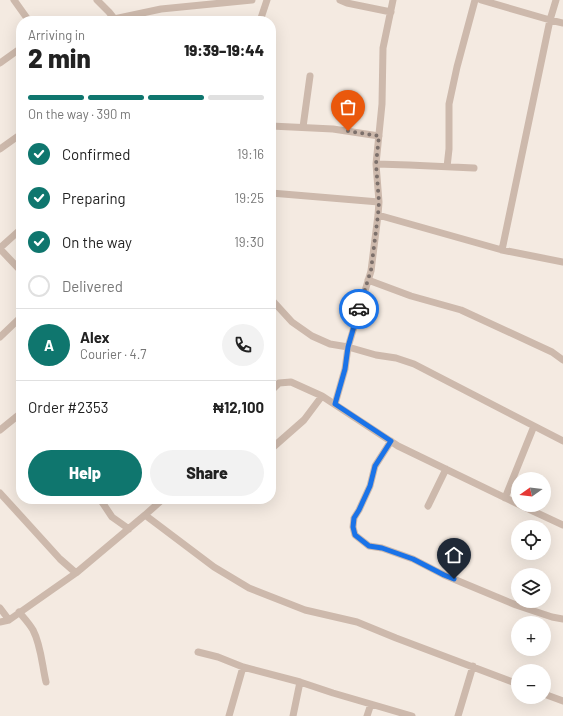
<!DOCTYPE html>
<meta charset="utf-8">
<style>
:root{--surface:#fff;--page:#f2f2f2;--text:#222;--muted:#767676;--line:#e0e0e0;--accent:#0f766e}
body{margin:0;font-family:Barlow,sans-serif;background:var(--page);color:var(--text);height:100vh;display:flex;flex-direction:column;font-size:15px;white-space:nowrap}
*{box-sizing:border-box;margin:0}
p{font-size:13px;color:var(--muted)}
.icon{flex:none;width:22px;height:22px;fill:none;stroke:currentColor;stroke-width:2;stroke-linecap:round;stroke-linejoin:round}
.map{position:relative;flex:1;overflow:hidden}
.sheet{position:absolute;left:16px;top:16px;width:260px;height:488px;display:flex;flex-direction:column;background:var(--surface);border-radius:16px;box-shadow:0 4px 16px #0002}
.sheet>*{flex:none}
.needle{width:26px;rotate:256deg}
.tools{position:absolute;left:511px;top:472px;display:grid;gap:8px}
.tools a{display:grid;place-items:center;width:40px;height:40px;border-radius:50%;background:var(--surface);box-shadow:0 4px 16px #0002;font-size:20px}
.pin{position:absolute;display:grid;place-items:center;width:34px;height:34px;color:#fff;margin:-41px -17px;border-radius:50% 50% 50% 0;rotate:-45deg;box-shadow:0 0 4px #0007}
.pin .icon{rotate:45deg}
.courier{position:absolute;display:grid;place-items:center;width:40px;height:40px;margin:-20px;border:3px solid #1a73e8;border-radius:50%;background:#fff;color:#222;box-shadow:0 1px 5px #0007}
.overview em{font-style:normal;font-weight:800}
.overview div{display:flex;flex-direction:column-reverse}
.overview{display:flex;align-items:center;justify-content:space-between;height:68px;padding:0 12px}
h1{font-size:26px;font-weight:800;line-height:30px}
.bar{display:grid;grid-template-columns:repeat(4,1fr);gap:6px 4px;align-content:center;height:48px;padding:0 12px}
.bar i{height:5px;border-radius:3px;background:var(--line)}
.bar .active{background:var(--accent)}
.bar p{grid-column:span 4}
.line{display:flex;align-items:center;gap:10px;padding:0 12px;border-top:1px solid var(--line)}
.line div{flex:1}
.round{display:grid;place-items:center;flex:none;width:42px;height:42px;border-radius:21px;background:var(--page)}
ol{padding:0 12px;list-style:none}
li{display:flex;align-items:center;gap:12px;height:44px}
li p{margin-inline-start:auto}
li .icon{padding:4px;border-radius:50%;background:var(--accent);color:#fff;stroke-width:4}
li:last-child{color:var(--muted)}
li i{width:22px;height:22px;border:2px solid var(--line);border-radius:50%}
.action{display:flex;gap:8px;margin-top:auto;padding:8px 12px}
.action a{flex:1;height:46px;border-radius:24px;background:var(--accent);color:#fff;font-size:16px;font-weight:800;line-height:46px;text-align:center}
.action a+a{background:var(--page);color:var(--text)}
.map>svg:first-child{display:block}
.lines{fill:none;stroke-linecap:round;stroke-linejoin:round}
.minor{stroke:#cdb9ac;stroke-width:7}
.done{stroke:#7c706b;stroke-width:4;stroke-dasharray:0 7.2}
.route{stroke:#1a73e8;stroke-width:5}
</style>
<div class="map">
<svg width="563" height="716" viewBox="0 0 563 716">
<rect width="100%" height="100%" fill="#f4eae1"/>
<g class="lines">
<!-- minor -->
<path class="minor" d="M 14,0 L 29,21
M 97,0 L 109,12 L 116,21
M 340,0 L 347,3 L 391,12
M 481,0 L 550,20 L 563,23
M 114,19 L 161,9 L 252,0
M 260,21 L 267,0
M 0,63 L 21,48
M 271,126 L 333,129 L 379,136
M 303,127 L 310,76
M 0,149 L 21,134
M 376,164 L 409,165 L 474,168
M 447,167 L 449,149 L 449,104 L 457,67 L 475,0
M 271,193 L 379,202
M 378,215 L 502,250 L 563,262
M 0,248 L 21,229
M 0,249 L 21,271
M 502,250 L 550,20 L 556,0
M 368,280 L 411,296 L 461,310 L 552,352 L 563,360
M 271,299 L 292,322 L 312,336 L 330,344 L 348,347 L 376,355 L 396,358 L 414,364 L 563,441
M 0,337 L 21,317
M 271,391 L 279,383 L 291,382 L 322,396 L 398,446 L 518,504
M 335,404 L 345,369 L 348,347 L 371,271 L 378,215 L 379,202 L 376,164 L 382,104 L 383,48 L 393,0
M 0,430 L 21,413
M 391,441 L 375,466 L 370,486 L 359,510 L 354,518 L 353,527 L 355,535 L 369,546 L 382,548 L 413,559 L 444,575 L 516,605 L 552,617 L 563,619
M 271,449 L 304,420 L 322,396
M 0,493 L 60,559 L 76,573
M 505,498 L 534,426
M 100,499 L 112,517 L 129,529
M 520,505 L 563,525
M 428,506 L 446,469
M 145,515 L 214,567 L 249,588 L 305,610 L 357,622 L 396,638 L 518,684
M 0,608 L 9,620
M 19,612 C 24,618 29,623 33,630 C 41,645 42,665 46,682
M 0,622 L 9,620 L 76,573 L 145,515 L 163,499
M 198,652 L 218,657 L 243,667 L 300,682 L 333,693 L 412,716
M 544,694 L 563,701
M 229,716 L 243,667
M 293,716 L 300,682
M 367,716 L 371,704
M 458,716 L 473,666"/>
</g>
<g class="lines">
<!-- done -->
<path class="done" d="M 348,131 L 379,136 L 376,164 L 379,202 L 378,215 L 371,270 L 359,309"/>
<!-- route -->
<path class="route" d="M 359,309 L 348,347 L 345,369 L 335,404 L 391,441 L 375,466 L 370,486 L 359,510 L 354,518 L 353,527 L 355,535 L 369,546 L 382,548 L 413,559 L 444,575 L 454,579"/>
</g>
</svg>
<div class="tools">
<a><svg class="needle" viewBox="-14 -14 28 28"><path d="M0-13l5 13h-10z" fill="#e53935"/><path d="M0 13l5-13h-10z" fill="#767676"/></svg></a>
<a><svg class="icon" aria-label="locate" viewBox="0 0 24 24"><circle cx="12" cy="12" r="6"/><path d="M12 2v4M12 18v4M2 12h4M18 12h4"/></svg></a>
<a><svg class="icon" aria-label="layers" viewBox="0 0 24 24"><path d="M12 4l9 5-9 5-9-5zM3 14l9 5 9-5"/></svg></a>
<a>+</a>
<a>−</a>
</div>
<div class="pin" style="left:348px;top:131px;background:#ea580c"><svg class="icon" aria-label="bag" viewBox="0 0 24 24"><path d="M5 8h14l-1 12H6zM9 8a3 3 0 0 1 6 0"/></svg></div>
<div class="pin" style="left:454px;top:579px;background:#1f2937"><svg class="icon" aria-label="home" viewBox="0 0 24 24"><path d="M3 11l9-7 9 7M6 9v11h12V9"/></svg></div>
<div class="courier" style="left:359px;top:309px"><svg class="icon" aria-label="car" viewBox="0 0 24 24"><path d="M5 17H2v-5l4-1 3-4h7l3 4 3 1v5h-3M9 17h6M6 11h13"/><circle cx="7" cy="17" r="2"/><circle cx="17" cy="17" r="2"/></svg></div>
<section class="sheet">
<div class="overview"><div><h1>2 min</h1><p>Arriving in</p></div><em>19:39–19:44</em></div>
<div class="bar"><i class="active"></i><i class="active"></i><i class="active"></i><i></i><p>On the way · 390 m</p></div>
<ol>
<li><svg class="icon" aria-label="check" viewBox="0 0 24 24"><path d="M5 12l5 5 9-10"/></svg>Confirmed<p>19:16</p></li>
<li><svg class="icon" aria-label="check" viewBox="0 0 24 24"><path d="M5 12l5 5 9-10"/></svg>Preparing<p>19:25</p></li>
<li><svg class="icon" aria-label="check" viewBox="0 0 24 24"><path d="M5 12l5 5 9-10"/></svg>On the way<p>19:30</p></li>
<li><i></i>Delivered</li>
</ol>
<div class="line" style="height:72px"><b class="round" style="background:var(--accent);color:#fff">A</b><div><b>Alex</b><p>Courier · 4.7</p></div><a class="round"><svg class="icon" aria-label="phone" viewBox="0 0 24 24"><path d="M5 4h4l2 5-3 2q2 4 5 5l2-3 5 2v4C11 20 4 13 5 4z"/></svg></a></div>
<div class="line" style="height:52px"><div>Order #2353</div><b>₦12,100</b></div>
<div class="action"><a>Help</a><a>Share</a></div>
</section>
</div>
